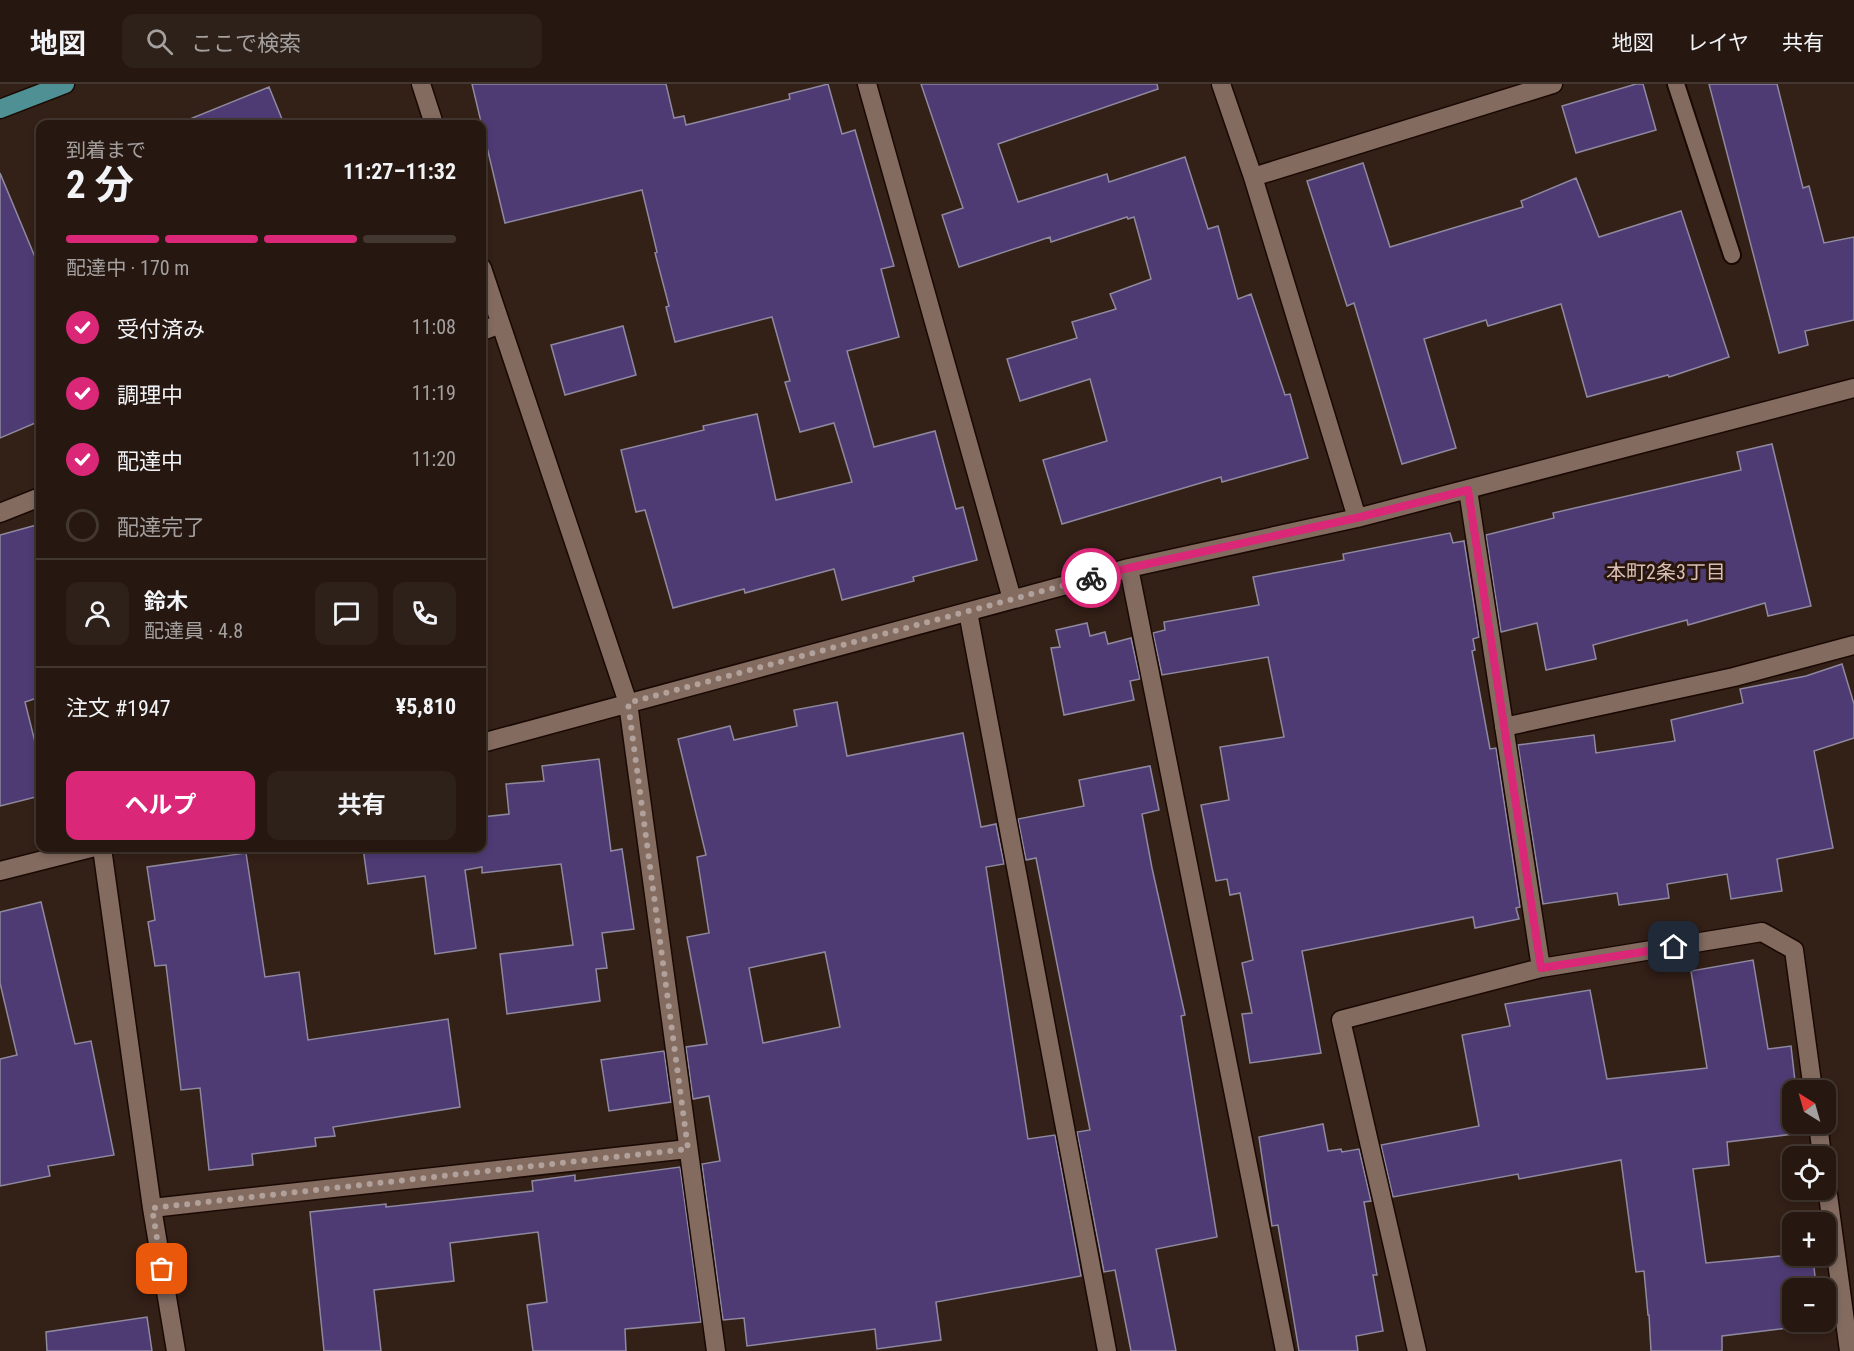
<!DOCTYPE html>
<html lang="ja">
<meta charset="utf-8">
<style>
:root{--surface:#261811;--page:#2e211a;--text:#f1f3f6;--muted:#a4a09f;--line:#423731;--accent:#db2777}
body{margin:0;font-family:"Roboto Condensed","Noto Sans JP",sans-serif;background:var(--page);color:var(--text);height:100vh;display:flex;flex-direction:column;font-size:22px;white-space:nowrap}
*{box-sizing:border-box;margin:0}
p{font-size:20px;color:var(--muted)}
.icon{flex:none;width:33px;height:33px;fill:none;stroke:currentColor;stroke-width:2;stroke-linecap:round;stroke-linejoin:round}
.map{position:relative;flex:1;overflow:hidden}
.side{position:absolute;left:36px;top:36px;width:450px;height:732px;display:flex;flex-direction:column;background:var(--surface);border-radius:12px;box-shadow:0 3px 9px #0003,0 0 0 2px var(--line)}
.side>*{flex:none}
.needle{width:39px;rotate:323deg}
.controls{position:absolute;left:1782px;top:996px;display:grid;gap:12px}
.controls a{display:grid;place-items:center;width:54px;height:54px;border-radius:12px;background:var(--surface);box-shadow:0 3px 9px #0003,0 0 0 2px var(--line);font-size:30px}
.pin{position:absolute;display:grid;place-items:center;width:51px;height:51px;color:#fff;margin:-26px;border-radius:12px;box-shadow:0 3px 9px #0006}
.courier{position:absolute;display:grid;place-items:center;width:60px;height:60px;margin:-30px;border:4px solid #db2777;border-radius:50%;background:#fff;color:#222;box-shadow:0 2px 8px #0007}
.headline em{font-style:normal;font-weight:700}
.headline div{display:flex;flex-direction:column-reverse}
.headline{display:flex;align-items:center;justify-content:space-between;height:102px;padding:0 30px}
h1{font-size:39px;font-weight:700;line-height:45px}
.bar{display:grid;grid-template-columns:repeat(4,1fr);gap:9px 6px;align-content:center;height:72px;padding:0 30px}
.bar i{height:8px;border-radius:4px;background:var(--line)}
.bar .active{background:var(--accent)}
.bar p{grid-column:span 4}
.line{display:flex;align-items:center;gap:15px;padding:0 30px;border-top:2px solid var(--line)}
.line div{flex:1}
.round{display:grid;place-items:center;flex:none;width:63px;height:63px;border-radius:12px;background:var(--page)}
ol{padding:0 30px;list-style:none}
li{display:flex;align-items:center;gap:18px;height:66px}
li p{margin-inline-start:auto}
li .icon{padding:6px;border-radius:50%;background:var(--accent);color:#fff;stroke-width:4}
li:last-child{color:var(--muted)}
li i{width:33px;height:33px;border:3px solid var(--line);border-radius:50%}
.cta{display:flex;gap:12px;margin-top:auto;padding:12px 30px}
.cta a{flex:1;height:69px;border-radius:12px;background:var(--accent);color:#fff;font-size:24px;font-weight:700;line-height:69px;text-align:center}
.cta a+a{background:var(--page);color:var(--text)}
header{display:flex;align-items:center;gap:36px;box-sizing:border-box;height:84px;padding:0 30px;background:var(--surface);border-bottom:2px solid var(--line)}
header strong{font-size:28px}
nav{display:flex;gap:33px;margin-inline-start:auto;font-size:21px}
.search{width:420px;height:54px;background:var(--page);display:flex;align-items:center;gap:15px;box-sizing:border-box;padding:0 21px;border-radius:12px;color:var(--muted);font-size:22px}
.map>svg:first-child{display:block}
.building{fill:#4e3b74;stroke:#8f89a0;stroke-width:1.5;fill-rule:evenodd}
.lines{fill:none;stroke-linecap:round;stroke-linejoin:round}
.lane-casing{stroke:#1a0903;stroke-width:20}
.street-casing{stroke:#1a0903;stroke-width:21}
.primary-casing{stroke:#1a0903;stroke-width:21}
.lane{stroke:#836b60;stroke-width:16}
.street{stroke:#836b60;stroke-width:18}
.primary{stroke:#4e9094;stroke-width:18}
.done{stroke:#b1a19a;stroke-width:6;stroke-dasharray:0 10.8}
.route{stroke:#db2777;stroke-width:8}
.labels{text-anchor:middle;stroke-width:6;stroke-linejoin:round;paint-order:stroke}
.neighbourhood-label{font-size:20px;fill:#d9bfb3;stroke:#29160e}
</style>
<header>
<strong>地図</strong>
<div class="search"><svg class="icon" aria-label="search" viewBox="0 0 24 24"><circle cx="10" cy="10" r="6"/><path d="M15 15l6 6"/></svg>ここで検索</div>
<nav><a>地図</a><a>レイヤ</a><a>共有</a></nav>
</header>
<div class="map">
<svg width="1854" height="1267" viewBox="0 0 1854 1267">
<rect width="100%" height="100%" fill="#332017"/>
<!-- building -->
<path class="building" d="M 472,0 L 666,0 L 674,34 L 684,32 L 686,41 L 790,15 L 789,10 L 828,0 L 842,50 L 855,46 L 894,182 L 881,185 L 899,253 L 847,267 L 874,363 L 935,347 L 956,425 L 963,423 L 977,476 L 913,493 L 914,497 L 842,516 L 834,485 L 745,509 L 744,505 L 673,524 L 645,426 L 636,428 L 621,366 L 704,346 L 703,342 L 757,330 L 776,416 L 852,398 L 834,339 L 800,348 L 785,298 L 790,297 L 772,233 L 675,258 L 666,223 L 669,222 L 655,169 L 657,168 L 642,106 L 505,139 Z
M 921,0 L 1157,0 L 1158,5 L 998,60 L 1018,118 L 1107,90 L 1109,98 L 1185,73 L 1208,145 L 1218,142 L 1238,215 L 1251,210 L 1285,311 L 1290,310 L 1308,374 L 1222,398 L 1221,393 L 1062,440 L 1043,376 L 1107,357 L 1090,295 L 1020,317 L 1007,275 L 1077,254 L 1072,238 L 1116,225 L 1110,210 L 1151,195 L 1134,133 L 1128,135 L 1127,133 L 1051,158 L 1050,153 L 959,183 L 942,131 L 963,124 Z
M 1636,0 L 1643,0 L 1656,46 L 1576,69 L 1562,22 Z
M 1709,0 L 1777,0 L 1803,104 L 1809,102 L 1824,159 L 1854,153 L 1854,236 L 1805,247 L 1808,261 L 1779,269 Z
M 269,3 L 284,40 L 180,40 L 180,39 Z
M 1363,79 L 1390,163 L 1523,123 L 1521,117 L 1576,94 L 1599,153 L 1681,127 L 1729,273 L 1669,293 L 1668,291 L 1587,313 L 1561,220 L 1488,242 L 1486,236 L 1424,255 L 1456,364 L 1402,380 L 1354,219 L 1347,222 L 1307,97 Z
M 0,89 L 40,185 L 40,337 L 0,354 Z
M 623,242 L 636,291 L 565,311 L 551,261 Z
M 1772,360 L 1811,522 L 1768,532 L 1765,519 L 1688,541 L 1687,536 L 1593,561 L 1596,575 L 1546,586 L 1537,539 L 1501,548 L 1486,451 L 1554,434 L 1553,429 L 1741,386 L 1737,368 Z
M 40,440 L 40,613 L 25,618 L 40,678 L 40,712 L 0,722 L 0,451 Z
M 1450,449 L 1453,459 L 1464,457 L 1479,553 L 1473,555 L 1475,566 L 1472,567 L 1490,665 L 1496,664 L 1520,823 L 1516,824 L 1519,835 L 1475,844 L 1473,833 L 1302,867 L 1321,969 L 1250,979 L 1242,930 L 1252,929 L 1242,879 L 1253,876 L 1240,809 L 1230,811 L 1227,795 L 1216,797 L 1201,721 L 1229,716 L 1220,663 L 1284,653 L 1268,573 L 1162,591 L 1153,549 L 1165,546 L 1164,538 L 1259,521 L 1253,493 L 1344,476 L 1343,470 Z
M 1087,539 L 1090,552 L 1105,548 L 1108,560 L 1131,554 L 1140,595 L 1130,597 L 1134,616 L 1064,631 L 1051,564 L 1060,563 L 1056,546 Z
M 1842,580 L 1854,620 L 1854,654 L 1814,667 L 1833,764 L 1777,775 L 1782,807 L 1731,815 L 1727,790 L 1667,800 L 1669,814 L 1619,821 L 1617,809 L 1543,820 L 1518,661 L 1594,651 L 1596,669 L 1675,657 L 1671,636 L 1743,619 L 1740,605 L 1806,592 Z
M 837,618 L 847,672 L 963,649 L 981,743 L 996,740 L 1004,780 L 986,783 L 1028,1055 L 1055,1051 L 1081,1192 L 936,1218 L 941,1256 L 877,1265 L 875,1245 L 747,1262 L 744,1234 L 723,1236 L 702,1080 L 720,1077 L 709,1012 L 693,1015 L 686,963 L 707,960 L 687,853 L 709,849 L 697,773 L 706,771 L 678,655 L 730,642 L 734,656 L 797,642 L 794,626 ZM 825,868 L 840,943 L 763,959 L 749,884 Z
M 599,675 L 611,767 L 622,765 L 634,845 L 602,849 L 607,884 L 596,885 L 600,917 L 507,930 L 500,870 L 573,861 L 561,780 L 482,789 L 482,783 L 465,786 L 476,864 L 435,870 L 425,792 L 368,800 L 363,764 L 482,764 L 482,733 L 509,730 L 506,700 L 544,697 L 542,682 Z
M 1150,682 L 1159,726 L 1142,730 L 1152,784 L 1185,931 L 1181,932 L 1217,1153 L 1156,1165 L 1176,1267 L 1131,1267 L 1115,1186 L 1104,1188 L 1077,1048 L 1090,1046 L 1036,774 L 1026,776 L 1018,735 L 1084,722 L 1079,696 Z
M 246,769 L 265,893 L 299,888 L 308,956 L 448,935 L 460,1023 L 333,1043 L 335,1052 L 315,1054 L 316,1062 L 252,1070 L 253,1081 L 209,1086 L 200,1004 L 181,1006 L 166,881 L 155,882 L 148,838 L 155,836 L 147,783 Z
M 41,818 L 75,960 L 91,957 L 114,1071 L 48,1082 L 50,1092 L 0,1102 L 0,975 L 17,971 L 0,899 L 0,828 Z
M 1753,876 L 1768,965 L 1791,962 L 1796,1006 L 1792,1006 L 1792,1040 L 1801,1040 L 1802,1049 L 1727,1058 L 1729,1081 L 1693,1085 L 1706,1179 L 1781,1172 L 1813,1172 L 1816,1204 L 1792,1204 L 1792,1238 L 1820,1238 L 1820,1240 L 1722,1252 L 1722,1267 L 1651,1267 L 1649,1231 L 1648,1231 L 1644,1187 L 1636,1188 L 1621,1076 L 1519,1095 L 1518,1090 L 1393,1113 L 1381,1061 L 1479,1042 L 1462,951 L 1510,942 L 1505,920 L 1590,906 L 1607,995 L 1707,984 L 1691,887 Z
M 664,967 L 671,1018 L 609,1027 L 601,976 Z
M 1323,1040 L 1328,1067 L 1341,1065 L 1342,1068 L 1359,1065 L 1371,1117 L 1364,1118 L 1377,1191 L 1373,1191 L 1383,1247 L 1356,1252 L 1358,1267 L 1299,1267 L 1278,1141 L 1272,1142 L 1259,1053 Z
M 680,1083 L 701,1238 L 625,1245 L 626,1267 L 533,1267 L 527,1221 L 547,1218 L 538,1148 L 450,1159 L 454,1197 L 374,1206 L 381,1267 L 324,1267 L 310,1128 L 386,1120 L 386,1123 L 533,1107 L 532,1097 L 575,1091 L 575,1097 Z
M 147,1233 L 152,1267 L 47,1267 L 46,1248 Z"/>
<g class="lines">
<defs>
<path id="lane" d="M 1676,0 L 1732,171"/>
<path id="street" d="M 421,0 L 434,40
M 867,0 L 1012,515
M 1221,0 L 1253,93 L 1357,434
M 1253,93 L 1553,0
M 482,184 L 628,619 L 716,1267
M 482,247 L 500,240
M 1468,406 L 1541,884 L 1762,848 L 1794,866 L 1813,1006
M 0,429 L 40,413
M 1129,484 L 1285,1267
M 968,528 L 1107,1267
M 1504,643 L 1734,593 L 1854,561
M 482,659 L 1129,484 L 1357,434 L 1854,304
M 102,764 L 152,1124 L 176,1267
M 0,787 L 91,764
M 1818,1040 L 1822,1072
M 1826,1096 L 1849,1267
M 152,1124 L 688,1065
M 1417,1267 L 1341,936 L 1541,884"/>
<path id="primary" d="M 0,25 L 65,0"/>
</defs>
<!-- lane casing -->
<use href="#lane" class="lane-casing"/>
<!-- street casing -->
<use href="#street" class="street-casing"/>
<!-- primary casing -->
<use href="#primary" class="primary-casing"/>
<!-- lane -->
<use href="#lane" class="lane"/>
<!-- street -->
<use href="#street" class="street"/>
<!-- primary -->
<use href="#primary" class="primary"/>
</g>
<g class="lines">
<!-- done -->
<path class="done" d="M 162,1185 L 152,1124 L 688,1065 L 628,619 L 1091,494"/>
<!-- route -->
<path class="route" d="M 1091,494 L 1129,484 L 1356,434 L 1468,406 L 1541,884 L 1674,863"/>
</g>
<g class="labels">
<!-- neighbourhood labels -->
<g class="neighbourhood-label">
<text x="1666" y="495">本町2条3丁目</text>
</g>
</g>
</svg>
<div class="controls">
<a><svg class="needle" viewBox="-14 -14 28 28"><path d="M0-13l5 13h-10z" fill="#e53935"/><path d="M0 13l5-13h-10z" fill="#a4a09f"/></svg></a>
<a><svg class="icon" aria-label="locate" viewBox="0 0 24 24"><circle cx="12" cy="12" r="6"/><path d="M12 2v4M12 18v4M2 12h4M18 12h4"/></svg></a>
<a>+</a>
<a>−</a>
</div>
<div class="pin" style="left:162px;top:1185px;background:#ea580c"><svg class="icon" aria-label="bag" viewBox="0 0 24 24"><path d="M5 8h14l-1 12H6zM9 8a3 3 0 0 1 6 0"/></svg></div>
<div class="pin" style="left:1674px;top:863px;background:#1f2937"><svg class="icon" aria-label="home" viewBox="0 0 24 24"><path d="M3 11l9-7 9 7M6 9v11h12V9"/></svg></div>
<div class="courier" style="left:1091px;top:494px"><svg class="icon" aria-label="bike" viewBox="0 0 24 24"><circle cx="6" cy="16" r="4"/><circle cx="18" cy="16" r="4"/><path d="M6 16l4-8h5l3 8M10 8l3 8H6M13 5h3"/></svg></div>
<section class="side">
<div class="headline"><div><h1>2 分</h1><p>到着まで</p></div><em>11:27–11:32</em></div>
<div class="bar"><i class="active"></i><i class="active"></i><i class="active"></i><i></i><p>配達中 · 170 m</p></div>
<ol>
<li><svg class="icon" aria-label="check" viewBox="0 0 24 24"><path d="M5 12l5 5 9-10"/></svg>受付済み<p>11:08</p></li>
<li><svg class="icon" aria-label="check" viewBox="0 0 24 24"><path d="M5 12l5 5 9-10"/></svg>調理中<p>11:19</p></li>
<li><svg class="icon" aria-label="check" viewBox="0 0 24 24"><path d="M5 12l5 5 9-10"/></svg>配達中<p>11:20</p></li>
<li><i></i>配達完了</li>
</ol>
<div class="line" style="height:108px"><a class="round"><svg class="icon" aria-label="person" viewBox="0 0 24 24"><circle cx="12" cy="8" r="4"/><path d="M4 21q1-7 8-7t8 7"/></svg></a><div><b>鈴木</b><p>配達員 · 4.8</p></div><a class="round"><svg class="icon" aria-label="chat" viewBox="0 0 24 24"><path d="M4 5h16v11H9l-5 4z"/></svg></a><a class="round"><svg class="icon" aria-label="phone" viewBox="0 0 24 24"><path d="M5 4h4l2 5-3 2q2 4 5 5l2-3 5 2v4C11 20 4 13 5 4z"/></svg></a></div>
<div class="line" style="height:78px"><div>注文 #1947</div><b>¥5,810</b></div>
<div class="cta"><a>ヘルプ</a><a>共有</a></div>
</section>
</div>
